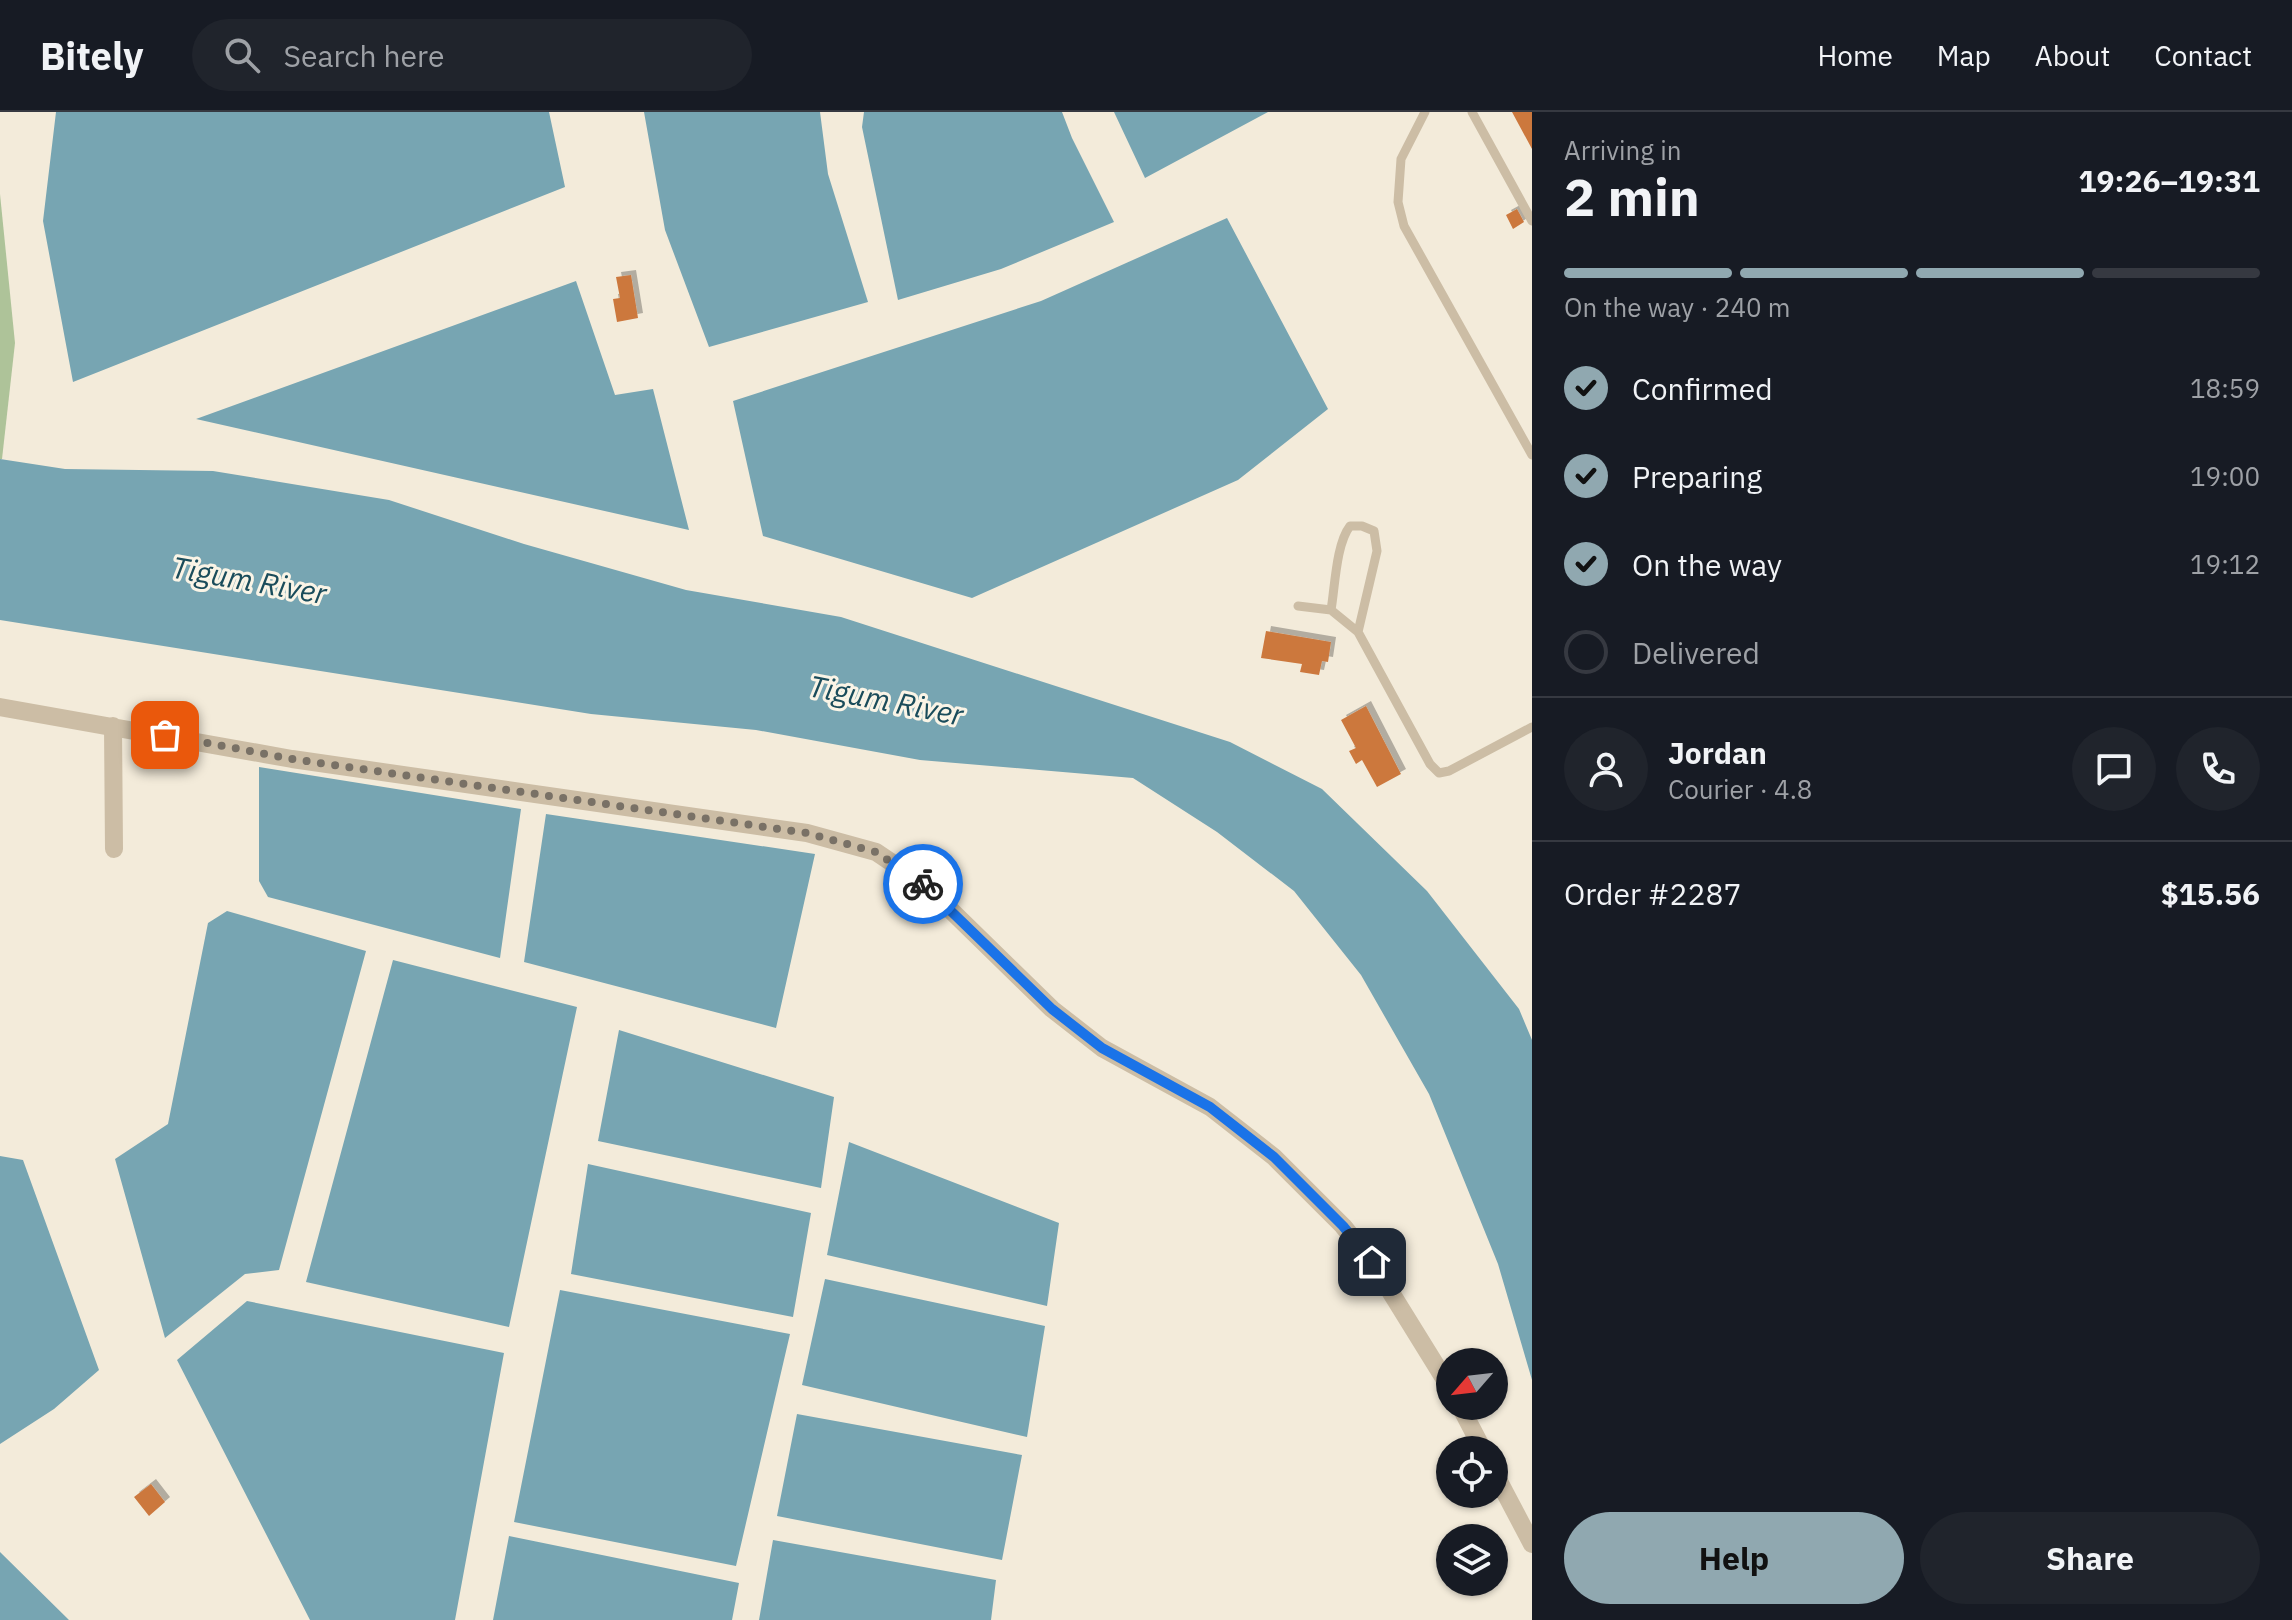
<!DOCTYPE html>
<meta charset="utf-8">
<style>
:root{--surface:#171b24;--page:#20242c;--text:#f1f3f6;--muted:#9ea1a6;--line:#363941;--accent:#90a8b0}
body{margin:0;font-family:"IBM Plex Sans",sans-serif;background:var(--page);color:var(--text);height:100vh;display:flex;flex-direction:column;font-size:30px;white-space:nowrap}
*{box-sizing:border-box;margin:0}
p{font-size:26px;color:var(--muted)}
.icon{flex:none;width:44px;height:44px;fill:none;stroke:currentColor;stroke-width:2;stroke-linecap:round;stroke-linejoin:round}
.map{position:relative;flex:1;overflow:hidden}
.drawer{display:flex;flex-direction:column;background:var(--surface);width:760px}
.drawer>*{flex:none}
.needle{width:52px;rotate:242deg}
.buttons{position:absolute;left:1436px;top:1236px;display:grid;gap:16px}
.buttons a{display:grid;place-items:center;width:72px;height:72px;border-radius:50%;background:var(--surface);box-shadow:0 2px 6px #0004;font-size:40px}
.pin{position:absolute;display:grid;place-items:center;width:68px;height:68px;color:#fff;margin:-34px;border-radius:16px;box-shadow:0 4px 12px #0006}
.courier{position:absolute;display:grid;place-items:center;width:80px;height:80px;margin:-40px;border:6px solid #1a73e8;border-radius:50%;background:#fff;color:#222;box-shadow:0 2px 10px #0007}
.headline em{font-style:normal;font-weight:800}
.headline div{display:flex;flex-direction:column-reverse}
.headline{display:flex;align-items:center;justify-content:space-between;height:136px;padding:0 32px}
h1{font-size:52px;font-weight:800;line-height:60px}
.bar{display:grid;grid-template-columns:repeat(4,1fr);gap:12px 8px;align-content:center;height:96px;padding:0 32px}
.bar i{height:10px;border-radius:6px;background:var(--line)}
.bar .selected{background:var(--accent)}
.bar p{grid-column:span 4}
.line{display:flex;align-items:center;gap:20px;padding:0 32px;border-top:2px solid var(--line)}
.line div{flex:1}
.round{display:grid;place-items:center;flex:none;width:84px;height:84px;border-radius:42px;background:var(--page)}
ol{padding:0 32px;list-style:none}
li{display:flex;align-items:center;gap:24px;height:88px}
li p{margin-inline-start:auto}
li .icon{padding:8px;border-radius:50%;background:var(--accent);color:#111;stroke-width:4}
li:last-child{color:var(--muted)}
li i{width:44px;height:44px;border:4px solid var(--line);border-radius:50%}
.cta{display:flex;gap:16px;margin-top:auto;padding:16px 32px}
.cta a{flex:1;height:92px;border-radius:48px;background:var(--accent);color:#111;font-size:32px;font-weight:800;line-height:92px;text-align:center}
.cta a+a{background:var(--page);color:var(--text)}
header{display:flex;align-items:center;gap:48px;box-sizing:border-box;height:112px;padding:0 40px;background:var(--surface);border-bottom:2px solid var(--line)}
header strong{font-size:38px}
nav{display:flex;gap:44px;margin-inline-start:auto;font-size:28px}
.search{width:560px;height:72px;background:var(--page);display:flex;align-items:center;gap:20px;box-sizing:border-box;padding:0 28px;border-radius:44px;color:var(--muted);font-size:30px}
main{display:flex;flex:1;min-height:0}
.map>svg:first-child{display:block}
.green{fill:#aec399}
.water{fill:#77a5b2}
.building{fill:#cc783e;filter:url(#shadow)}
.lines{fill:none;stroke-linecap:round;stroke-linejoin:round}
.service{stroke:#ccbda5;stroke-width:9}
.minor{stroke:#ccbda5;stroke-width:18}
.done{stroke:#797166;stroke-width:8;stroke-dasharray:0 14.4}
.route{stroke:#1a73e8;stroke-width:10}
.labels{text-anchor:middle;stroke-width:6;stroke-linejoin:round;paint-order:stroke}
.water-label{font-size:30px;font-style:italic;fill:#1a4c5b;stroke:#faf4e6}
</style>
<header>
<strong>Bitely</strong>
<div class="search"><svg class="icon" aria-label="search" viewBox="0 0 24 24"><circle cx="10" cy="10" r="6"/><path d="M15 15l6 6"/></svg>Search here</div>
<nav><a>Home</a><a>Map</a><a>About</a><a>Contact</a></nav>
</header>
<main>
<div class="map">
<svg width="1532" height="1508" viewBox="0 0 1532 1508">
<defs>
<filter id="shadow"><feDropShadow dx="5" dy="-5" stdDeviation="0" flood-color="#0004"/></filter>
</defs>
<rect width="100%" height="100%" fill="#f3ebda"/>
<!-- green -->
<path class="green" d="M 0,82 L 15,231 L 2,347 L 0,347 Z"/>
<!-- water -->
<path class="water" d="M 56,0 L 549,0 L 565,75 L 73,270 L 43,109 Z
M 644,0 L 820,0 L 828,62 L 868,190 L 709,235 L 665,118 Z
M 864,0 L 1062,0 L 1072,26 L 1114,110 L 1001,157 L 898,188 L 862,15 Z
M 1114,0 L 1268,0 L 1145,66 Z
M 1227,106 L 1328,297 L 1238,368 L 972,486 L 763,424 L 733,289 L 1041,189 Z
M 576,169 L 615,283 L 653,277 L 689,418 L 196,307 Z
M 0,347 L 65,357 L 213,359 L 389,388 L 524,432 L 686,478 L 841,505 L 1230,630 L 1322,677 L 1427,779 L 1519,897 L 1532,928 L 1532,1268 L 1498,1152 L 1429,982 L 1361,863 L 1294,779 L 1217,720 L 1133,666 L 920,648 L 756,618 L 591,602 L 0,508 Z
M 259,655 L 521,697 L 500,846 L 268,785 L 259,769 Z
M 546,702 L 815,742 L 776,916 L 524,850 Z
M 227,799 L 366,839 L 279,1158 L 245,1162 L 165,1226 L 115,1047 L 168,1012 L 208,811 Z
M 393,848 L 577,895 L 509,1215 L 306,1170 Z
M 619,918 L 834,985 L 821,1076 L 598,1029 Z
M 849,1030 L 1059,1111 L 1047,1194 L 827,1143 Z
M 0,1044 L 23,1048 L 99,1258 L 54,1297 L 0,1332 Z
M 588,1052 L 811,1101 L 793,1205 L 571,1162 Z
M 825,1167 L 1045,1214 L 1027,1325 L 802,1273 Z
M 560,1178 L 790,1222 L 736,1454 L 514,1410 Z
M 247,1189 L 504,1241 L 455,1508 L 310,1508 L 177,1248 Z
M 797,1302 L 1022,1343 L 1002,1448 L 777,1404 Z
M 509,1424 L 739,1471 L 732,1508 L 493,1508 Z
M 773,1428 L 996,1468 L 991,1508 L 759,1508 Z
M 0,1440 L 69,1508 L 0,1508 Z"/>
<!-- building -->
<path class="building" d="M 1512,0 L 1532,0 L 1532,37 Z
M 1517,97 L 1524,110 L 1513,117 L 1506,103 Z
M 631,163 L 638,206 L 617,210 L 613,187 L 620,186 L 616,165 Z
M 1266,519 L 1331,530 L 1328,550 L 1322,549 L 1319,563 L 1300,560 L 1302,552 L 1261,546 Z
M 1366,594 L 1401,662 L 1377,675 L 1362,648 L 1356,652 L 1349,639 L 1356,636 L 1341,608 Z
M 151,1372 L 165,1390 L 149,1404 L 134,1385 Z"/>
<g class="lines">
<!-- service -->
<path class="service" d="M 1425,0 L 1401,47 L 1398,90 L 1404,114 L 1532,343
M 1472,0 L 1532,109
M 1298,494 L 1331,498 L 1358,520 L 1430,652 L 1439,661 L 1449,659 L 1532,615
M 1331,498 C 1335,475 1336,432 1350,414 L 1362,414 L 1374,419 L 1377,439 L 1358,520"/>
<!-- minor -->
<path class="minor" d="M 0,595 L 292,647 L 807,721 L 876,740 L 925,773 L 1052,897 L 1102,936 L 1210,995 L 1274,1045 L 1343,1114 L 1372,1150 L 1450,1276
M 113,614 L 114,737
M 1460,1294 L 1483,1338
M 1494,1360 L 1532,1432"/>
</g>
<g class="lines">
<!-- done -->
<path class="done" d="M 165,623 L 292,647 L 807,721 L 876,740 L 923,772"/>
<!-- route -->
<path class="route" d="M 923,772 L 1052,897 L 1102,936 L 1210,995 L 1274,1045 L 1343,1114 L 1372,1150"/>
</g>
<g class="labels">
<!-- water labels -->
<g class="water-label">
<text transform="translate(249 469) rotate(10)" y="10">Tigum River</text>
<text transform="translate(886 589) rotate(11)" y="10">Tigum River</text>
</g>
</g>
</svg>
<div class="buttons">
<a><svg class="needle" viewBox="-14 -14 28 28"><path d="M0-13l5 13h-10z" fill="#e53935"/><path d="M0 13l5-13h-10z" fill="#9ea1a6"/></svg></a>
<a><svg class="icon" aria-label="locate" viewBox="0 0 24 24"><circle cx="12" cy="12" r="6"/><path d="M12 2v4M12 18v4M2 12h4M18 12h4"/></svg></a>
<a><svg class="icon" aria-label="layers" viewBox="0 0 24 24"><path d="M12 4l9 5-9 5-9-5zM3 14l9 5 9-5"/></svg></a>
</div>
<div class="pin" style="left:165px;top:623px;background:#ea580c"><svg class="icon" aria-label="bag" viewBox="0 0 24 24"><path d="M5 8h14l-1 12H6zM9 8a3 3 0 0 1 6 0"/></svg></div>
<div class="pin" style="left:1372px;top:1150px;background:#1f2937"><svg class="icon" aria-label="home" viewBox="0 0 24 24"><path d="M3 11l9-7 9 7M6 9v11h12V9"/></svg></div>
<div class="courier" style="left:923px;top:772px"><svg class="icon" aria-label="bike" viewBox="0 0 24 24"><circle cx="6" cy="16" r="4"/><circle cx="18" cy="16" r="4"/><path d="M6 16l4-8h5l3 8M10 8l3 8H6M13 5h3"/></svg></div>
</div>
<section class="drawer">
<div class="headline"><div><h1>2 min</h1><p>Arriving in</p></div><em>19:26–19:31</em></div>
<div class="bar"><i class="selected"></i><i class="selected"></i><i class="selected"></i><i></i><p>On the way · 240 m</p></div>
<ol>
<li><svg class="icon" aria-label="check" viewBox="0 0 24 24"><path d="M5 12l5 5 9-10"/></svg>Confirmed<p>18:59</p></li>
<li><svg class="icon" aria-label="check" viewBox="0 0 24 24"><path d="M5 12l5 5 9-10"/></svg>Preparing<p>19:00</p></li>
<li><svg class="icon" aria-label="check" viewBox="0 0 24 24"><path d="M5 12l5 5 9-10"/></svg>On the way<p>19:12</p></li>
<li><i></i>Delivered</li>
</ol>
<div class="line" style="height:144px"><a class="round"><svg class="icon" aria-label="person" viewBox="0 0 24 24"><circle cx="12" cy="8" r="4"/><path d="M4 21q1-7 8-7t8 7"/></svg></a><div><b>Jordan</b><p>Courier · 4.8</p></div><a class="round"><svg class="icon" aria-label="chat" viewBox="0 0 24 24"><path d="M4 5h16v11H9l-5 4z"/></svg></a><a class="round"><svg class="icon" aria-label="phone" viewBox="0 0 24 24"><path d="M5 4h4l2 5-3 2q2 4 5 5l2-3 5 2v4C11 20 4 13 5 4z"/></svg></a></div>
<div class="line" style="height:104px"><div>Order #2287</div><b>$15.56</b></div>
<div class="cta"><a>Help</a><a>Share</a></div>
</section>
</main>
